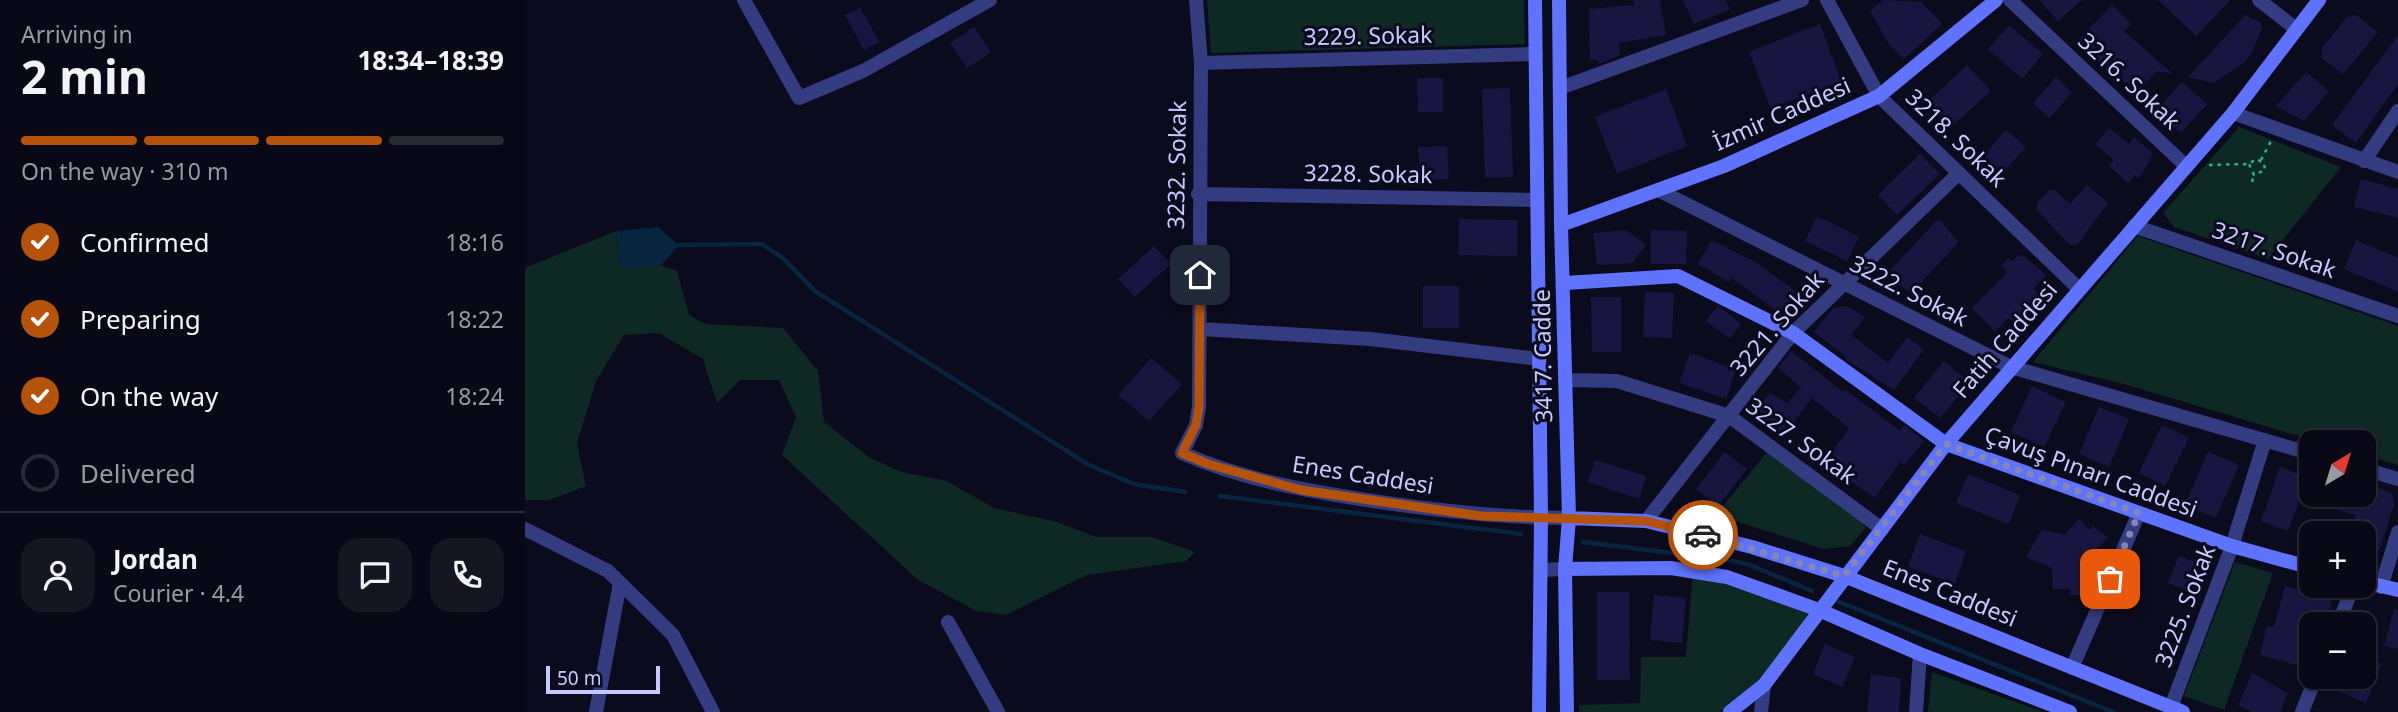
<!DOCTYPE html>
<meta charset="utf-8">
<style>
:root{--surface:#080816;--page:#161623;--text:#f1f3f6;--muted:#989aa1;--line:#292935;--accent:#b45309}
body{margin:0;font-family:"Noto Sans",sans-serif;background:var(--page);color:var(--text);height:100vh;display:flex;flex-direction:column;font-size:26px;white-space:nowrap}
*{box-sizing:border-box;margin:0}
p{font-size:23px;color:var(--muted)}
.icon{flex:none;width:38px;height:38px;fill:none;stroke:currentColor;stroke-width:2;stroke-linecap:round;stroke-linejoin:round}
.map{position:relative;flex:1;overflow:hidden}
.panel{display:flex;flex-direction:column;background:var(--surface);width:525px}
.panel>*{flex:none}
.needle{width:46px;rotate:38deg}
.controls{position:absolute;left:1774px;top:430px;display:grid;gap:14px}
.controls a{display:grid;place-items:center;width:77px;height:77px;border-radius:14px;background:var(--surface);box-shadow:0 2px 5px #0004,0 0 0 2px var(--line);font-size:35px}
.scale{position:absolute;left:21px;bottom:18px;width:114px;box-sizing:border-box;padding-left:7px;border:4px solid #c8caff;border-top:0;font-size:19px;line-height:24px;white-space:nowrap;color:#c8caff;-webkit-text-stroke:5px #0b0b1e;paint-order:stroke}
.pin{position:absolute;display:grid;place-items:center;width:60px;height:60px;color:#fff;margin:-30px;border-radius:14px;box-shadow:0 4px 10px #0006}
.courier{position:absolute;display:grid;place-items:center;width:70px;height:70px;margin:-35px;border:5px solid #b45309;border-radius:50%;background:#fff;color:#222;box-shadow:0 2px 9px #0007}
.summary em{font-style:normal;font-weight:700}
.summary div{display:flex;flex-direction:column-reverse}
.summary{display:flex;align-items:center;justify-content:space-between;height:119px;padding:0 21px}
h1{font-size:46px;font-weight:700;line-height:52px}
.bar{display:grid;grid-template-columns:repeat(4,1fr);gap:10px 7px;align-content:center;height:84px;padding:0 21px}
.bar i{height:9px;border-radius:5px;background:var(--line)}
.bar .selected{background:var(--accent)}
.bar p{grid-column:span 4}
.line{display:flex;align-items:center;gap:18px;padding:0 21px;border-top:2px solid var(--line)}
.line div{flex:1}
.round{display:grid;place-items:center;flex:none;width:74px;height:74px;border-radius:21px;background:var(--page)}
ol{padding:0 21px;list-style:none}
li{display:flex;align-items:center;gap:21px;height:77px}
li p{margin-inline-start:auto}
li .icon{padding:7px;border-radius:50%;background:var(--accent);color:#fff;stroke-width:4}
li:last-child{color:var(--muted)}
li i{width:38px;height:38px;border:4px solid var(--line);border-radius:50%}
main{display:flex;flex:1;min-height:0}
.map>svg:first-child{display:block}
.green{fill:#0e2823}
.water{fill:#082540}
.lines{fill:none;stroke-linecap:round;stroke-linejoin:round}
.stream{stroke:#082540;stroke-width:4.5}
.building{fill:#181640}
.path{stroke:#27b496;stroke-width:2.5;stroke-dasharray:3.5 5;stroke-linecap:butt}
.street{stroke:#333c80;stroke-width:14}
.secondary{stroke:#5f73ff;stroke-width:14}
.done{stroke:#8687b0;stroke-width:7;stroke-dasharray:0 12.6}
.route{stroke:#b45309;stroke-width:9}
.labels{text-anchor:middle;stroke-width:6;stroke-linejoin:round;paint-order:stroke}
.street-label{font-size:23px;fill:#c8caff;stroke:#0b0b1e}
</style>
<main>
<section class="panel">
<div class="summary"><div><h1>2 min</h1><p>Arriving in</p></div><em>18:34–18:39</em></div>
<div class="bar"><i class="selected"></i><i class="selected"></i><i class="selected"></i><i></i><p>On the way · 310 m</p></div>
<ol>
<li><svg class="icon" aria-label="check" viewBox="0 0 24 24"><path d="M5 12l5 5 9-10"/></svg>Confirmed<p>18:16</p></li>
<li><svg class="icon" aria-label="check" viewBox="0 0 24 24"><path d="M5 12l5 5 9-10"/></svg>Preparing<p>18:22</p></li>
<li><svg class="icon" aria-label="check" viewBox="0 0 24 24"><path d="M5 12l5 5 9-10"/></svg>On the way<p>18:24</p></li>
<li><i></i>Delivered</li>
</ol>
<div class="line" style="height:126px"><a class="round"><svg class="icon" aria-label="person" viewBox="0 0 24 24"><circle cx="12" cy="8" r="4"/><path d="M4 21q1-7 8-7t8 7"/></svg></a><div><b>Jordan</b><p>Courier · 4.4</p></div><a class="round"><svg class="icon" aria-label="chat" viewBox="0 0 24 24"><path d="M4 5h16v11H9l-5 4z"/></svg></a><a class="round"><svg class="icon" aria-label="phone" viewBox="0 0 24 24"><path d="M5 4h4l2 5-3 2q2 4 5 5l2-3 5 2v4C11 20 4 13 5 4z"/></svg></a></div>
</section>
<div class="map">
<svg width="1873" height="712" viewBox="0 0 1873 712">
<rect width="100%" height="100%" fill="#0b0b1e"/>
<!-- green -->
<path class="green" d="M 682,0 L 999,0 L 1000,44 L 686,53 Z
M 1714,127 L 1816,167 L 1743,259 L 1649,227 L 1638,213 Z
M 91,231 L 95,268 L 136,265 L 152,271 L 164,315 L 180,324 L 258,328 L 293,371 L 299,422 L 345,458 L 377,472 L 422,481 L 469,508 L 532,522 L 571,537 L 627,537 L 670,552 L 661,561 L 562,575 L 481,615 L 451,611 L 392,579 L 257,455 L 271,417 L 254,380 L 215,380 L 192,403 L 178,359 L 134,333 L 99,335 L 71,381 L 52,443 L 61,486 L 24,500 L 0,500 L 0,268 Z
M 1613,236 L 1873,326 L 1873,465 L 1839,455 L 1839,443 L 1797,443 L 1599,384 L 1508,362 Z
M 1246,447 L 1341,527 L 1325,546 L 1299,549 L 1191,515 Z
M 1710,562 L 1748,573 L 1699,710 L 1659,696 Z
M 1168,570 L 1287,613 L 1234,683 L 1195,712 L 1054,712 L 1054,705 L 1115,703 L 1116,657 L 1161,657 Z
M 1407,672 L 1518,712 L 1403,712 Z"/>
<!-- water -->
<path class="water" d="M 133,227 L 154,245 L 136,265 L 95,269 L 91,231 Z"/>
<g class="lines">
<!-- stream -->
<path class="stream" d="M 154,245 L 237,244 L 259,259 L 290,291 L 564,465 L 609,484 L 660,492
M 695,496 L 996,534
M 1058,542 L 1204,560 L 1225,565 L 1287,591
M 1312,601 L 1588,712"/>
</g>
<!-- building -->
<path class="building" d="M 1108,0 L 1135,0 L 1141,35 L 1094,43 L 1095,55 L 1074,64 L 1072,60 L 1065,60 L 1064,9 L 1109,5 Z
M 1158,0 L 1201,0 L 1205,9 L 1169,24 Z
M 1358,0 L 1396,2 L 1417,24 L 1379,59 L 1363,43 L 1345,11 Z
M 1514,0 L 1557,0 L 1533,21 Z
M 1633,0 L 1705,0 L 1671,36 Z
M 1587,5 L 1606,24 L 1599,31 L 1648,74 L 1632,71 L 1612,93 L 1551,42 Z
M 335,7 L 354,42 L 339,50 L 320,15 Z
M 1720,15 L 1735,22 L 1737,28 L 1727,52 L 1720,62 L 1689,83 L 1663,77 Z
M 1831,15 L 1853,32 L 1818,74 L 1798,59 L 1796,49 L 1822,17 Z
M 1295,24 L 1316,81 L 1246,109 L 1224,52 Z
M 1484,25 L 1518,54 L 1497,79 L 1463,49 Z
M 449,27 L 466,52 L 442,68 L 425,43 Z
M 1873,35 L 1873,84 L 1831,143 L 1807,125 Z
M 1442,65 L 1466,91 L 1426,127 L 1402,102 Z
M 1781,72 L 1804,91 L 1779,121 L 1751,106 Z
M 1531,77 L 1547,93 L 1524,118 L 1508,103 Z
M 892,78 L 918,78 L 918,112 L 893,112 Z
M 1657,82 L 1682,104 L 1656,133 L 1631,111 Z
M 985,88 L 988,177 L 960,178 L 957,89 Z
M 1141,89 L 1162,146 L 1092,174 L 1070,117 Z
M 1584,128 L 1604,144 L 1609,137 L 1628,154 L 1614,179 L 1610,175 L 1603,183 L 1584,166 L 1589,160 L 1570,144 Z
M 1481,130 L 1501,147 L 1472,179 L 1453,162 Z
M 922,146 L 924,179 L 895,180 L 893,147 Z
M 1395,154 L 1415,174 L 1372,215 L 1353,195 Z
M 1836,179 L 1873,189 L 1873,218 L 1829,207 Z
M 1562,185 L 1583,203 L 1552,245 L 1545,245 L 1511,209 L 1513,202 L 1524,190 L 1530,190 L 1545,204 Z
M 1292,216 L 1334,237 L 1322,261 L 1280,241 Z
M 934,219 L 992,220 L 992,256 L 933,255 Z
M 1411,221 L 1415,221 L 1434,242 L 1386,293 L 1361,275 Z
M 1101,230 L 1121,245 L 1107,263 L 1072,265 L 1068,233 Z
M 1126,230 L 1162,231 L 1161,264 L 1126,264 Z
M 1187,240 L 1230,262 L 1272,292 L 1256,314 L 1207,278 L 1204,282 L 1173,264 Z
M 1831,240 L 1873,258 L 1873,292 L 1819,269 Z
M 629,246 L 646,264 L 610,297 L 593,279 Z
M 1493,255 L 1496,258 L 1498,255 L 1521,275 L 1508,289 L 1513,293 L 1488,322 L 1483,318 L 1470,332 L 1447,308 L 1483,272 L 1476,266 L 1483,258 L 1487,261 Z
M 898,286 L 934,286 L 934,328 L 898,328 Z
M 1120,292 L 1149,293 L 1147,338 L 1118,337 Z
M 1066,297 L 1096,297 L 1096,352 L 1067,352 Z
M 1193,306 L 1216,324 L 1205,339 L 1181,321 Z
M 1321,306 L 1340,317 L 1326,335 L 1363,363 L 1382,337 L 1399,349 L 1369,390 L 1320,359 L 1321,357 L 1289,332 L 1308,308 Z
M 1266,351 L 1318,392 L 1320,389 L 1375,431 L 1379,425 L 1399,441 L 1379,465 L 1375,462 L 1350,498 L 1299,463 L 1324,428 L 1287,398 L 1259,435 L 1230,413 L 1245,392 L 1262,404 L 1276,387 L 1253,368 Z
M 1165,353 L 1211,369 L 1201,399 L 1154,383 Z
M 626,358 L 657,384 L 624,421 L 593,395 Z
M 1419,361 L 1443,381 L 1441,387 L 1415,418 L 1389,398 Z
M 1507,386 L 1541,402 L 1519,447 L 1486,432 Z
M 1574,407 L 1604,419 L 1584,467 L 1554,454 Z
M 1637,425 L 1664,438 L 1640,486 L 1614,473 Z
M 1200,452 L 1222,469 L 1193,506 L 1171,489 Z
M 1683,452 L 1714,465 L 1691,518 L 1660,505 Z
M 1070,460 L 1121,476 L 1114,499 L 1063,482 Z
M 1755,467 L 1783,477 L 1776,495 L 1839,495 L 1841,488 L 1847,485 L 1867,493 L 1869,505 L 1855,549 L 1839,563 L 1839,534 L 1826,534 L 1831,515 L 1775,499 L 1763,531 L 1736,521 Z
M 1443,474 L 1495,495 L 1484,524 L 1431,503 Z
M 1554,519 L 1565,530 L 1568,526 L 1583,537 L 1560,562 L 1561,595 L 1544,595 L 1545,589 L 1528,589 L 1527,568 L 1501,557 L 1517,529 L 1539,535 Z
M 1395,534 L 1441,551 L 1430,584 L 1383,567 Z
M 1654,556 L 1674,564 L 1678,572 L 1670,593 L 1643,583 Z
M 1760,586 L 1807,599 L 1800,625 L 1787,621 L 1787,647 L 1782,668 L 1735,655 L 1742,626 L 1749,627 Z
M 1072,592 L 1104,592 L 1105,680 L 1072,680 Z
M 1129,595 L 1161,598 L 1157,643 L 1125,640 Z
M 1869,609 L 1873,610 L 1873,649 L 1859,646 Z
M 1300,644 L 1330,657 L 1317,687 L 1288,674 Z
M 1839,657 L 1857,664 L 1840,706 L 1839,702 L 1808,689 L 1813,677 L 1839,677 Z
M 1727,673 L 1763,693 L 1755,712 L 1727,712 L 1713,705 Z
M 1346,674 L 1376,678 L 1374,712 L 1342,712 Z"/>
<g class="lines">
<!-- path -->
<path class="path" d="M 1736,160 L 1746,141
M 1684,165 L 1724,164 L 1731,159 L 1739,163 L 1740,170 L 1729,175 L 1724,164
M 1727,182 L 1729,175"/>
<!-- street -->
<path class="street" d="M 219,0 L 274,98 L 338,71 L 465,0
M 671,0 L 676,63 L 674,407 L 671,425 L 657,453 C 718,480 783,491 848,501 C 914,511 978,518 1044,518
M 1302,0 L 1354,96 L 1554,289
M 1485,0 L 1661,166
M 1734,0 L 1771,29
M 676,63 L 1011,54
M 1035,88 L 1277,0
M 1708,113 L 1873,172
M 1839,161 L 1873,111
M 1133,190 L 1486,367 L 1787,454
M 673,194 L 1012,200
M 1609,226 L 1873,316
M 675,329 L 845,339 L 1014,359
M 1040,380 L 1092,381 L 1204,416 L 1357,529
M 1839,469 L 1873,479
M 1121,521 L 1268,333 L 1434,173
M 0,529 L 83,571 L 148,635 L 188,712
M 1016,570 L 1040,569
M 1856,587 L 1873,532
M 423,622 L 473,712
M 1813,625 L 1828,586
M 1547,668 L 1614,513
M 1646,707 L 1707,546 L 1740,440
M 71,712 L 95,583
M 1236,712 L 1239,685
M 1391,712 L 1395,654
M 1777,712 L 1791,677"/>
<!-- secondary -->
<path class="secondary" d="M 1010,0 L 1016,518 L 1014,712
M 1034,0 L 1036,225 L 1044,518 L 1040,569 L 1042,712
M 1036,225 L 1199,166 L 1354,96 L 1471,0
M 1040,283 L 1153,276 L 1268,333 L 1421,444 L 1707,546 L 1787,568
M 1044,518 L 1121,521 L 1227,547 L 1319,576 L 1658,712
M 1040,569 L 1146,568 L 1202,577 L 1294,610 L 1395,654 L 1545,712
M 1839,582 L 1873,590
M 1205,712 L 1239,685 L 1421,444 L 1708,113 L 1794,0"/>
</g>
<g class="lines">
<!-- done -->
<path class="done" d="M 1178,535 L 1319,576 L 1421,444 L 1614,513 L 1585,579"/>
<!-- route -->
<path class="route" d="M 675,275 L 674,407 L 671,425 L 657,453 L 683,464 L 776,490 L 956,516 L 1121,521 L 1178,535"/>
</g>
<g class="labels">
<!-- street labels -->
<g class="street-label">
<text transform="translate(843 36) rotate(-1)" y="8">3229. Sokak</text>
<text transform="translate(1604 81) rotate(43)" y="8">3216. Sokak</text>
<text transform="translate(1257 114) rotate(-24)" y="8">İzmir Caddesi</text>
<text transform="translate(1431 138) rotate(44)" y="8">3218. Sokak</text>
<text transform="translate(652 165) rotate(-89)" y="8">3232. Sokak</text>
<text transform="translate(843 174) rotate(1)" y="8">3228. Sokak</text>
<text transform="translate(1749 250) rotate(19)" y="8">3217. Sokak</text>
<text transform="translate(1384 291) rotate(27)" y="8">3222. Sokak</text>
<text transform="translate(1252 324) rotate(-49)" y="8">3221. Sokak</text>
<text transform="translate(1480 340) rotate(-49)" y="8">Fatih Caddesi</text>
<text transform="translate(1018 356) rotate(-91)" y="8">3417. Cadde</text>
<text transform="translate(1276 441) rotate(36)" y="8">3227. Sokak</text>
<text transform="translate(1566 472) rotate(20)" y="8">Çavuş Pınarı Caddesi</text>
<text transform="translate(838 475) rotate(9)" y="8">Enes Caddesi</text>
<text transform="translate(1425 593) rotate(22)" y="8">Enes Caddesi</text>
<text transform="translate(1660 606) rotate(-69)" y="8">3225. Sokak</text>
</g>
</g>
</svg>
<div class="controls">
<a><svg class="needle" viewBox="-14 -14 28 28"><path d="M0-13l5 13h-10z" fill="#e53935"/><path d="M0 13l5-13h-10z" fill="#989aa1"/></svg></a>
<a>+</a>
<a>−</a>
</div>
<div class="scale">50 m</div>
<div class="pin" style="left:1585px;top:579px;background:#ea580c"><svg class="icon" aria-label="bag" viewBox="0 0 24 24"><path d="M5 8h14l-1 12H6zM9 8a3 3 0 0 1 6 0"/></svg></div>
<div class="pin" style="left:675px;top:275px;background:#1f2937"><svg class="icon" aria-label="home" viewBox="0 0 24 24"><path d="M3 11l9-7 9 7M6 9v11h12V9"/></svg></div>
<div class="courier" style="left:1178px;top:535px"><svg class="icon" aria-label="car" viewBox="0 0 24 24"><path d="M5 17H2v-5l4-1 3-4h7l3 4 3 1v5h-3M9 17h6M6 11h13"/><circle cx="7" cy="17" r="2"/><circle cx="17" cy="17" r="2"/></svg></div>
</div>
</main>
